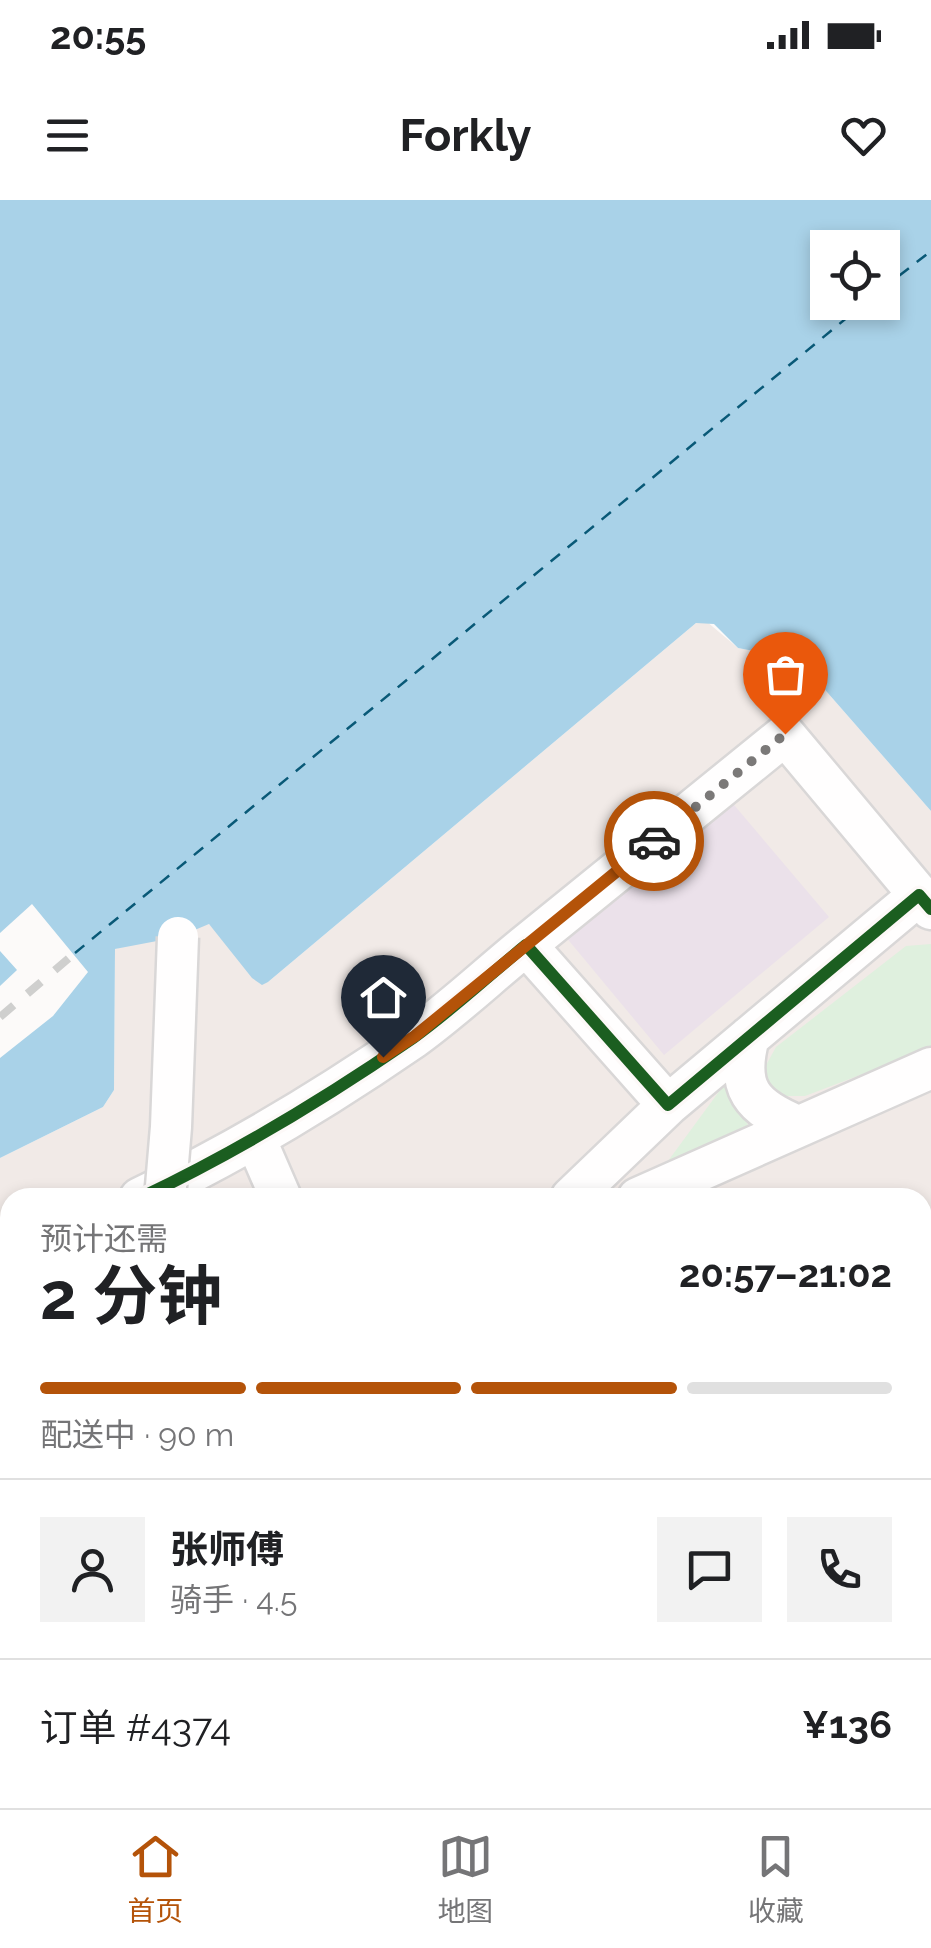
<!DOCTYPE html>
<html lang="zh">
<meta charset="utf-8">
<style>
:root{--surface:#fff;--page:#f2f2f2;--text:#202124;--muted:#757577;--line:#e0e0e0;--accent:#b45309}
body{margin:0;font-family:Raleway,"Noto Sans SC",sans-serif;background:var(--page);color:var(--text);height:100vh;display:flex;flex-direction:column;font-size:38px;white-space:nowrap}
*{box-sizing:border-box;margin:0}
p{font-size:32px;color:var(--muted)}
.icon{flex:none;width:55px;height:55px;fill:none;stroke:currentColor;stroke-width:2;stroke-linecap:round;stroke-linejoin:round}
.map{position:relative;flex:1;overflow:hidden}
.panel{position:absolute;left:0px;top:988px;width:932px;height:622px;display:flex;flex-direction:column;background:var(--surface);border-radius:30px 30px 0 0;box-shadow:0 5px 15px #0003}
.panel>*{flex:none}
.controls{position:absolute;left:810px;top:30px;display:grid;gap:20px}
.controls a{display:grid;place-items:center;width:90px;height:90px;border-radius:0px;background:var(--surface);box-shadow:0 5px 15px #0003;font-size:50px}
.pin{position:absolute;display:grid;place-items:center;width:85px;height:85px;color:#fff;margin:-102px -42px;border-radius:50% 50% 50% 0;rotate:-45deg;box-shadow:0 0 10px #0007}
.pin .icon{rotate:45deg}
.courier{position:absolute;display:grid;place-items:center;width:100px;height:100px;margin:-50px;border:8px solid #b45309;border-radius:50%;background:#fff;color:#222;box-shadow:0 2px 12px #0007}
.summary em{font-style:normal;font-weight:700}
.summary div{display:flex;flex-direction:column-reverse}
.summary{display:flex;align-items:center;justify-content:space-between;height:170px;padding:0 40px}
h1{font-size:65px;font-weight:700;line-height:75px}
.bar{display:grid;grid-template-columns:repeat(4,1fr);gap:15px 10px;align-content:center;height:120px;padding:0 40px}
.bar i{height:12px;border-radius:8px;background:var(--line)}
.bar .current{background:var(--accent)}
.bar p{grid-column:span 4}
.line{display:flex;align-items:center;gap:25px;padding:0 40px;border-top:2px solid var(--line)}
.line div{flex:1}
.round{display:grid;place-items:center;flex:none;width:105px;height:105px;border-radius:0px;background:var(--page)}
.status{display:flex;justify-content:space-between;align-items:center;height:70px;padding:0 50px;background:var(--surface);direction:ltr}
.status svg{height:28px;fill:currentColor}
header{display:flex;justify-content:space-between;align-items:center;height:130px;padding:0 40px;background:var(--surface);font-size:45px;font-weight:700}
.menu{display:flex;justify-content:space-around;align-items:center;height:140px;border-top:2px solid var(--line);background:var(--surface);font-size:28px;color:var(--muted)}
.menu a{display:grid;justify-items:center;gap:5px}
.menu .current{color:var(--accent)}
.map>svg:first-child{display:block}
.built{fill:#f1eae7;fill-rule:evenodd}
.green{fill:#dff0de}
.water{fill:#a9d2e8;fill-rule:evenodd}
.pier{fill:#fcfaf9}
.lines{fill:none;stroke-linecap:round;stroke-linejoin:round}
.ferry{stroke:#095977;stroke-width:2.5;stroke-dasharray:12 10;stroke-linecap:butt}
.building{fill:#ebe1ea}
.minor-casing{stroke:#d9d7d7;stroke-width:45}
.minor{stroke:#fffefe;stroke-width:40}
.rail{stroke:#cfcfce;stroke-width:8;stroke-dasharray:18 18;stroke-linecap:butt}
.minor-bridge-casing{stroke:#d9d7d7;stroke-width:45;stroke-linecap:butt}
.minor-bridge{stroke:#fffefe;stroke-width:40}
.cycleway-casing{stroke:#fdf9f8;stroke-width:19}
.cycleway{stroke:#1b5e20;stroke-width:12}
.done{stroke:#7b7978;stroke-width:10;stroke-dasharray:0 18}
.route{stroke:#b45309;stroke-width:12}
</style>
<div class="status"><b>20:55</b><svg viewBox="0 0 49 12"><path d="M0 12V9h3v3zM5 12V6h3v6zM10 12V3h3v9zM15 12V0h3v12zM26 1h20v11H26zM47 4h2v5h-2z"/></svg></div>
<header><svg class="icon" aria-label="menu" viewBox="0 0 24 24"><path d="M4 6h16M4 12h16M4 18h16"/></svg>Forkly<svg class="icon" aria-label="heart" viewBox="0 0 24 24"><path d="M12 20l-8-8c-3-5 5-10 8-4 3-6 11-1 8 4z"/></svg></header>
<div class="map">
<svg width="931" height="1608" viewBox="0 0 931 1608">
<rect width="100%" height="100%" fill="#fcfaf9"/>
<!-- built -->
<path class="built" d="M 706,421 L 738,448 L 799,460 L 931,611 L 931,1608 L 0,1608 L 0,958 L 103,907 L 114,890 L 115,749 L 209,724 L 268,782 L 696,423 ZM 10,998 L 922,998 L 922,1600 L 10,1600 Z"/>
<!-- green -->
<path class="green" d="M 931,744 L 931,848 L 805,896 L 785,896 L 770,887 L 765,867 L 776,847 L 906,746 Z
M 726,882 L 748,925 L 668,961 Z
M 10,1085 L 10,1254 L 0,1258 L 0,1089 Z"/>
<!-- water -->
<path class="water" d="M 0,0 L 931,0 L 931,611 L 799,460 L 738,448 L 714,424 L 696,423 L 268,782 L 262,785 L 252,778 L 209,724 L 178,737 L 115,749 L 114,890 L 103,907 L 0,958 ZM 828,48 L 882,48 L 882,102 L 828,102 Z"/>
<!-- pier -->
<path class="pier" d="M 32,704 L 88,772 L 53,816 L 0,858 L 0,786 L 17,770 L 0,751 L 0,733 Z"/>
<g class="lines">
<!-- ferry -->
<path class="ferry" d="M 882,89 L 931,51
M 75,753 L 866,102"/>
</g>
<!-- building -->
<path class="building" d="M 729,599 L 829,717 L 664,855 L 565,736 Z"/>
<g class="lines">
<defs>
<path id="minor" d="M 526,745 L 785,535 L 919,695
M 749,837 C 735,889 752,907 798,926
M 255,938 L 281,998
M 140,998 C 235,953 326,898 413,838 C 452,810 488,776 526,745 L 668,905 L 919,695 L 931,709
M 571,998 L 668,905
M 638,998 L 931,868
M 0,1063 L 10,1058
M 0,1243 L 10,1239
M 0,1282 L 10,1278"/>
</defs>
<!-- minor casing -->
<use href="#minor" class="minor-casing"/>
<!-- minor -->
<use href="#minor" class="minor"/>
<!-- rail -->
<path class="rail" d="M 0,817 L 75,753
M 922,1248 L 931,1244
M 922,1270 L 931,1266
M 116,1608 L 134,1600
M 166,1608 L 184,1600"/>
<defs>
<path id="minor-bridge" d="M 165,998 L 171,927 L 178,737"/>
</defs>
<!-- minor-bridge casing -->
<use href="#minor-bridge" class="minor-bridge-casing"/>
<!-- minor-bridge -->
<use href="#minor-bridge" class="minor-bridge"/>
<defs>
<path id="cycleway" d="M 140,998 C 235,953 326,898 413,838 C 452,810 488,776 526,745 L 668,905 L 919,695 L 931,709"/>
</defs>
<!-- cycleway casing -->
<use href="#cycleway" class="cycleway-casing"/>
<!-- cycleway -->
<use href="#cycleway" class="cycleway"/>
</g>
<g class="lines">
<!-- done -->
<path class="done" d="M 654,641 L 785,534"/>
<!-- route -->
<path class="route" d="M 383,857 L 415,836 L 654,641"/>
</g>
</svg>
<div class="controls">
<a><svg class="icon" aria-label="locate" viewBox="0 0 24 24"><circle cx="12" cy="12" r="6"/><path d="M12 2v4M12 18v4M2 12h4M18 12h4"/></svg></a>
</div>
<div class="pin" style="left:785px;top:534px;background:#ea580c"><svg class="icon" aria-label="bag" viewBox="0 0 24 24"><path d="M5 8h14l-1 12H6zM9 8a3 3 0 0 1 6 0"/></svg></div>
<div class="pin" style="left:383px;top:857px;background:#1f2937"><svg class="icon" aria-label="home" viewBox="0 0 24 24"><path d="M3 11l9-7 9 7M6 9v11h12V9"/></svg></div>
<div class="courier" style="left:654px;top:641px"><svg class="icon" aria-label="car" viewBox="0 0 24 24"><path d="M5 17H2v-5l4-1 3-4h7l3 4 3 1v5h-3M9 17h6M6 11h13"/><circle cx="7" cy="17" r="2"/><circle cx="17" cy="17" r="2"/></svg></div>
<section class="panel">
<div class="summary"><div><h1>2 分钟</h1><p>预计还需</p></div><em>20:57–21:02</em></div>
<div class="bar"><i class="current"></i><i class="current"></i><i class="current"></i><i></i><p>配送中 · 90 m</p></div>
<div class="line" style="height:180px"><a class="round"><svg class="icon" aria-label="person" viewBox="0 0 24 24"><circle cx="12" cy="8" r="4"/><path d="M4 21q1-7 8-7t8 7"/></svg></a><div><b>张师傅</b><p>骑手 · 4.5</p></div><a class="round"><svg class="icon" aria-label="chat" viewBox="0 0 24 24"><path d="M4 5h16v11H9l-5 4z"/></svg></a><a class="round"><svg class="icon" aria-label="phone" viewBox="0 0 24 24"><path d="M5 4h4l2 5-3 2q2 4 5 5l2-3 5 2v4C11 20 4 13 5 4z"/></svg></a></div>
<div class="line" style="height:130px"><div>订单 #4374</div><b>¥136</b></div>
</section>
</div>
<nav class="menu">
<a class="current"><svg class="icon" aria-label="home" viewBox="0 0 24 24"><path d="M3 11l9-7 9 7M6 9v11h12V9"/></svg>首页</a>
<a><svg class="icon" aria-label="map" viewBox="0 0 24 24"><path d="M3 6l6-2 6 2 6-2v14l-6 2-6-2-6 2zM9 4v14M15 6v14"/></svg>地图</a>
<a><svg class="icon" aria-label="saved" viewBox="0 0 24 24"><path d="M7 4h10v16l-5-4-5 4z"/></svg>收藏</a>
</nav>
